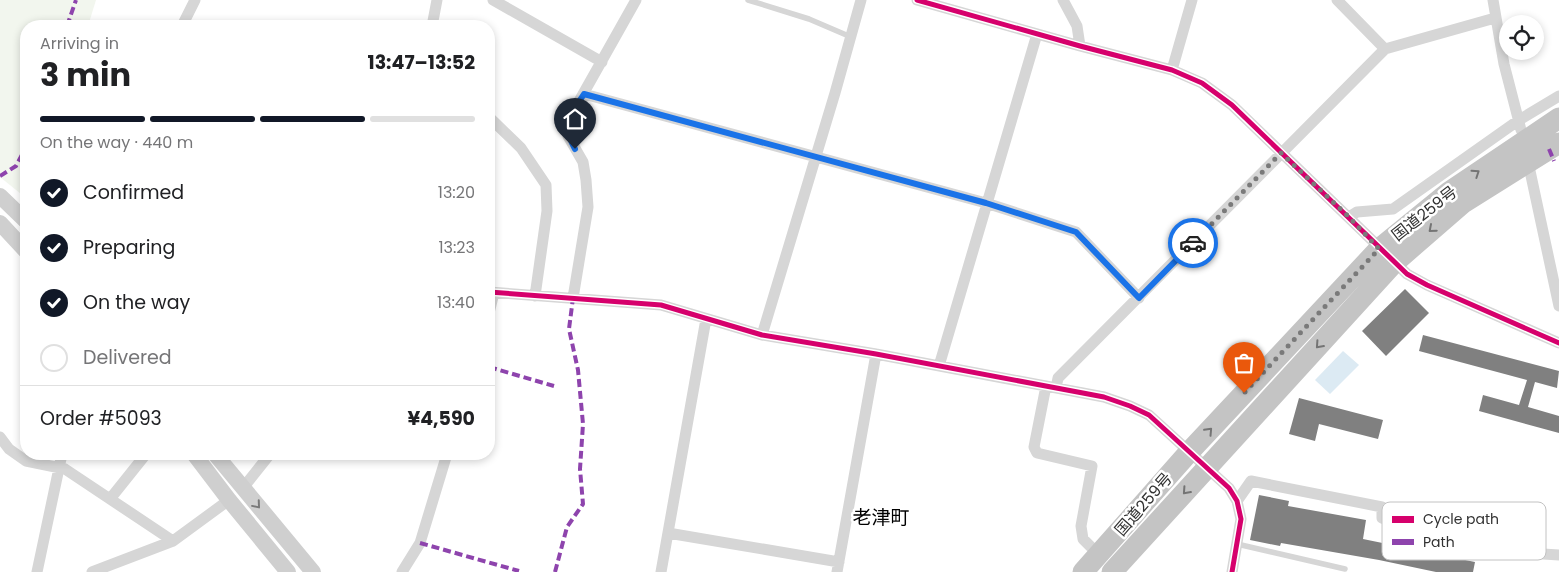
<!DOCTYPE html>
<meta charset="utf-8">
<style>
:root{--surface:#fff;--page:#f6f6f6;--text:#202124;--muted:#757577;--line:#e0e0e0;--accent:#111827}
body{margin:0;font-family:Poppins,"Noto Sans JP",sans-serif;background:var(--page);color:var(--text);height:100vh;display:flex;flex-direction:column;font-size:19px;white-space:nowrap}
*{box-sizing:border-box;margin:0}
p{font-size:16px;color:var(--muted)}
.icon{flex:none;width:28px;height:28px;fill:none;stroke:currentColor;stroke-width:2;stroke-linecap:round;stroke-linejoin:round}
.map{position:relative;flex:1;overflow:hidden}
.side{position:absolute;left:20px;top:20px;width:475px;height:440px;display:flex;flex-direction:column;background:var(--surface);border-radius:20px;box-shadow:0 2px 8px #0003}
.side>*{flex:none}
.tools{position:absolute;left:1499px;top:15px;display:grid;gap:10px}
.tools a{display:grid;place-items:center;width:45px;height:45px;border-radius:50%;background:var(--surface);box-shadow:0 2px 8px #0003;font-size:25px}
.pin{position:absolute;display:grid;place-items:center;width:42px;height:42px;color:#fff;margin:-51px -21px;border-radius:50% 50% 50% 0;rotate:-45deg;box-shadow:0 0 5px #0007}
.pin .icon{rotate:45deg}
.courier{position:absolute;display:grid;place-items:center;width:50px;height:50px;margin:-25px;border:4px solid #1a73e8;border-radius:50%;background:#fff;color:#222;box-shadow:0 1px 6px #0007}
.summary em{font-style:normal;font-weight:700}
.summary div{display:flex;flex-direction:column-reverse}
.summary{display:flex;align-items:center;justify-content:space-between;height:85px;padding:0 20px}
h1{font-size:32px;font-weight:700;line-height:38px}
.bar{display:grid;grid-template-columns:repeat(4,1fr);gap:8px 5px;align-content:center;height:60px;padding:0 20px}
.bar i{height:6px;border-radius:4px;background:var(--line)}
.bar .on{background:var(--accent)}
.bar p{grid-column:span 4}
.line{display:flex;align-items:center;gap:12px;padding:0 20px;border-top:1px solid var(--line)}
.line div{flex:1}
ol{padding:0 20px;list-style:none}
li{display:flex;align-items:center;gap:15px;height:55px}
li p{margin-inline-start:auto}
li .icon{padding:5px;border-radius:50%;background:var(--accent);color:#fff;stroke-width:4}
li:last-child{color:var(--muted)}
li i{width:28px;height:28px;border:2px solid var(--line);border-radius:50%}
.map>svg:first-child{display:block}
.green{fill:#f2f6ee}
.water{fill:#dceaf3}
.building{fill:#808080}
.lines{fill:none;stroke-linecap:round;stroke-linejoin:round}
.lane{stroke:#d6d6d6;stroke-width:5.5}
.street{stroke:#d6d6d6;stroke-width:11}
.secondary{stroke:#cfcfcf;stroke-width:16}
.highway{stroke:#c4c4c4;stroke-width:21}
.quiet{stroke:#8e44ad;stroke-width:4;stroke-dasharray:8 4;stroke-linecap:butt}
.cycleway-casing{stroke:#fff;stroke-width:8}
.cycleway{stroke:#d6006c;stroke-width:5}
.oneway{stroke:#747474}
.oneway2{stroke:#797979}
.done{stroke:#7a7a7a;stroke-width:5;stroke-dasharray:0 9}
.route{stroke:#1a73e8;stroke-width:6}
.labels{text-anchor:middle;stroke-width:5;stroke-linejoin:round;paint-order:stroke}
.street-label{font-size:16px;fill:#323232;stroke:#fff}
.quarter-label{font-size:19px;fill:#000;stroke:#fff}
.key{fill:#fff;stroke:#c2c2c2;stroke-width:1}
.key-label{font-size:14px;fill:#323232}
</style>
<div class="map">
<svg width="1559" height="572" viewBox="0 0 1559 572">
<rect width="100%" height="100%" fill="#fff"/>
<!-- green -->
<path class="green" d="M 0,0 L 96,0 L 88,26 L 26,26 L 26,198 L 0,177 Z"/>
<!-- water -->
<path class="water" d="M 1343,351 L 1359,365 L 1330,394 L 1315,380 Z"/>
<!-- building -->
<path class="building" d="M 1405,289 L 1429,313 L 1386,356 L 1362,331 Z
M 1423,335 L 1559,371 L 1557,388 L 1535,382 L 1528,407 L 1559,416 L 1559,433 L 1479,411 L 1483,395 L 1519,405 L 1527,380 L 1419,351 Z
M 1299,398 L 1383,420 L 1378,439 L 1319,424 L 1315,441 L 1289,434 Z
M 1259,495 L 1289,501 L 1288,506 L 1366,520 L 1363,539 L 1475,562 L 1473,572 L 1436,572 L 1379,560 L 1281,543 L 1280,546 L 1250,540 Z"/>
<g class="lines">
<!-- lane -->
<path class="lane" d="M 748,0 L 809,19 L 851,37
M 1237,544 L 1345,569"/>
<!-- street -->
<path class="street" d="M 493,0 L 602,62
M 917,0 L 1080,46 L 1172,70 L 1202,83 L 1232,105 L 1407,274 L 1427,285 L 1559,343
M 1063,0 L 1077,26 L 1080,46
M 1337,0 L 1385,49
M 1493,0 L 1504,64 L 1521,130
M 182,26 L 195,0
M 434,26 L 433,21 L 437,0
M 1172,70 L 1192,0
M 584,94 L 986,203 L 1076,232 L 1139,298
M 489,117 L 521,148 L 546,185 L 547,211 L 535,296
M 1530,171 L 1559,306
M 1349,217 L 1357,212 L 1393,209 L 1519,120 L 1559,96
M 489,292 L 661,305 L 762,335 L 876,354 L 1104,397 L 1130,406 L 1149,415 L 1229,488 L 1237,501 L 1241,519 L 1232,572
M 573,298 L 588,207 L 586,180 L 583,162 L 568,136 L 569,119 L 636,0
M 489,313 L 494,293
M 762,335 L 835,93 L 861,0
M 939,366 L 1037,34
M 1046,386 L 1034,447 L 1037,453 L 1092,466 L 1081,526 L 1083,539 L 1099,555
M 1056,388 L 1058,378 L 1385,49 L 1495,18
M 0,437 L 9,449 L 26,461 L 65,469 L 173,541 L 229,500
M 243,488 L 270,454
M 110,499 L 146,454
M 1237,501 L 1251,481 L 1382,507 L 1382,518 L 1469,549 L 1559,555
M 668,533 L 839,562
M 37,572 L 62,454
M 92,572 L 173,541
M 402,572 L 420,543 L 447,454
M 661,572 L 706,319
M 837,572 L 876,354"/>
<!-- secondary -->
<path class="secondary" d="M 0,196 L 26,221
M 0,223 L 26,251
M 194,454 L 229,500 L 288,572
M 215,454 L 313,572"/>
<!-- highway -->
<path class="highway" d="M 1083,572 L 1190,451 L 1379,249 L 1449,192 L 1559,118
M 1112,572 L 1394,263 L 1463,203 L 1559,143"/>
<!-- quiet -->
<path class="quiet" d="M 67,26 L 76,0
M 1549,149 L 1554,161
M 0,176 L 16,166 L 26,147
M 489,367 L 554,386
M 420,543 L 519,571
M 555,572 L 567,527 L 583,504 L 580,469 L 583,424 L 578,370 L 569,329 L 573,298"/>
<defs>
<path id="cycleway" d="M 917,0 L 1080,46 L 1172,70 L 1202,83 L 1232,105 L 1407,274 L 1427,285 L 1559,343
M 489,292 L 661,305 L 762,335 L 876,354 L 1104,397 L 1130,406 L 1149,415 L 1229,488 L 1237,501 L 1241,519 L 1232,572"/>
</defs>
<!-- cycleway casing -->
<use href="#cycleway" class="cycleway-casing"/>
<!-- cycleway -->
<use href="#cycleway" class="cycleway"/>
</g>
<!-- one-way arrows -->
<defs><path id="oneway-chevron" d="M-2-3.5L2.5 0L-2 3.5" fill="none" stroke-width="1.6" stroke-linecap="round" stroke-linejoin="round" transform="scale(1.25)"/></defs>
<g class="oneway">
<use href="#oneway-chevron" transform="translate(1476 173) rotate(-34)"/>
<use href="#oneway-chevron" transform="translate(1432 229) rotate(139)"/>
<use href="#oneway-chevron" transform="translate(1319 345) rotate(132)"/>
<use href="#oneway-chevron" transform="translate(1209 431) rotate(-47)"/>
<use href="#oneway-chevron" transform="translate(1186 491) rotate(132)"/>
</g>
<use class="oneway2" href="#oneway-chevron" transform="translate(257 505) rotate(50)"/>
<g class="lines">
<!-- done -->
<path class="done" d="M 1193,243 L 1281,153 L 1349,217 L 1379,249 L 1244,393"/>
<!-- route -->
<path class="route" d="M 575,149 C 561,124 570,116 584,94 L 986,203 L 1076,232 L 1139,298 L 1193,243"/>
</g>
<g class="labels">
<!-- street labels -->
<g class="street-label">
<text transform="translate(1424 213) rotate(-38)" y="6">国道259号</text>
<text transform="translate(1143 504) rotate(-49)" y="6">国道259号</text>
</g>
<!-- quarter labels -->
<g class="quarter-label">
<text x="881" y="524">老津町</text>
</g>
</g>
<!-- legend -->
<rect x="1382" y="502" width="164" height="58" rx="8" class="key"/>
<rect x="1392" y="516" width="22" height="7" fill="#d6006c"/>
<rect x="1392" y="539" width="22" height="6" fill="#8e44ad"/>
<g class="key-label">
<text x="1423" y="524">Cycle path</text>
<text x="1423" y="547">Path</text>
</g>
</svg>
<div class="tools">
<a><svg class="icon" aria-label="locate" viewBox="0 0 24 24"><circle cx="12" cy="12" r="6"/><path d="M12 2v4M12 18v4M2 12h4M18 12h4"/></svg></a>
</div>
<div class="pin" style="left:1244px;top:393px;background:#ea580c"><svg class="icon" aria-label="bag" viewBox="0 0 24 24"><path d="M5 8h14l-1 12H6zM9 8a3 3 0 0 1 6 0"/></svg></div>
<div class="pin" style="left:575px;top:149px;background:#1f2937"><svg class="icon" aria-label="home" viewBox="0 0 24 24"><path d="M3 11l9-7 9 7M6 9v11h12V9"/></svg></div>
<div class="courier" style="left:1193px;top:243px"><svg class="icon" aria-label="car" viewBox="0 0 24 24"><path d="M5 17H2v-5l4-1 3-4h7l3 4 3 1v5h-3M9 17h6M6 11h13"/><circle cx="7" cy="17" r="2"/><circle cx="17" cy="17" r="2"/></svg></div>
<section class="side">
<div class="summary"><div><h1>3 min</h1><p>Arriving in</p></div><em>13:47–13:52</em></div>
<div class="bar"><i class="on"></i><i class="on"></i><i class="on"></i><i></i><p>On the way · 440 m</p></div>
<ol>
<li><svg class="icon" aria-label="check" viewBox="0 0 24 24"><path d="M5 12l5 5 9-10"/></svg>Confirmed<p>13:20</p></li>
<li><svg class="icon" aria-label="check" viewBox="0 0 24 24"><path d="M5 12l5 5 9-10"/></svg>Preparing<p>13:23</p></li>
<li><svg class="icon" aria-label="check" viewBox="0 0 24 24"><path d="M5 12l5 5 9-10"/></svg>On the way<p>13:40</p></li>
<li><i></i>Delivered</li>
</ol>
<div class="line" style="height:65px"><div>Order #5093</div><b>¥4,590</b></div>
</section>
</div>
